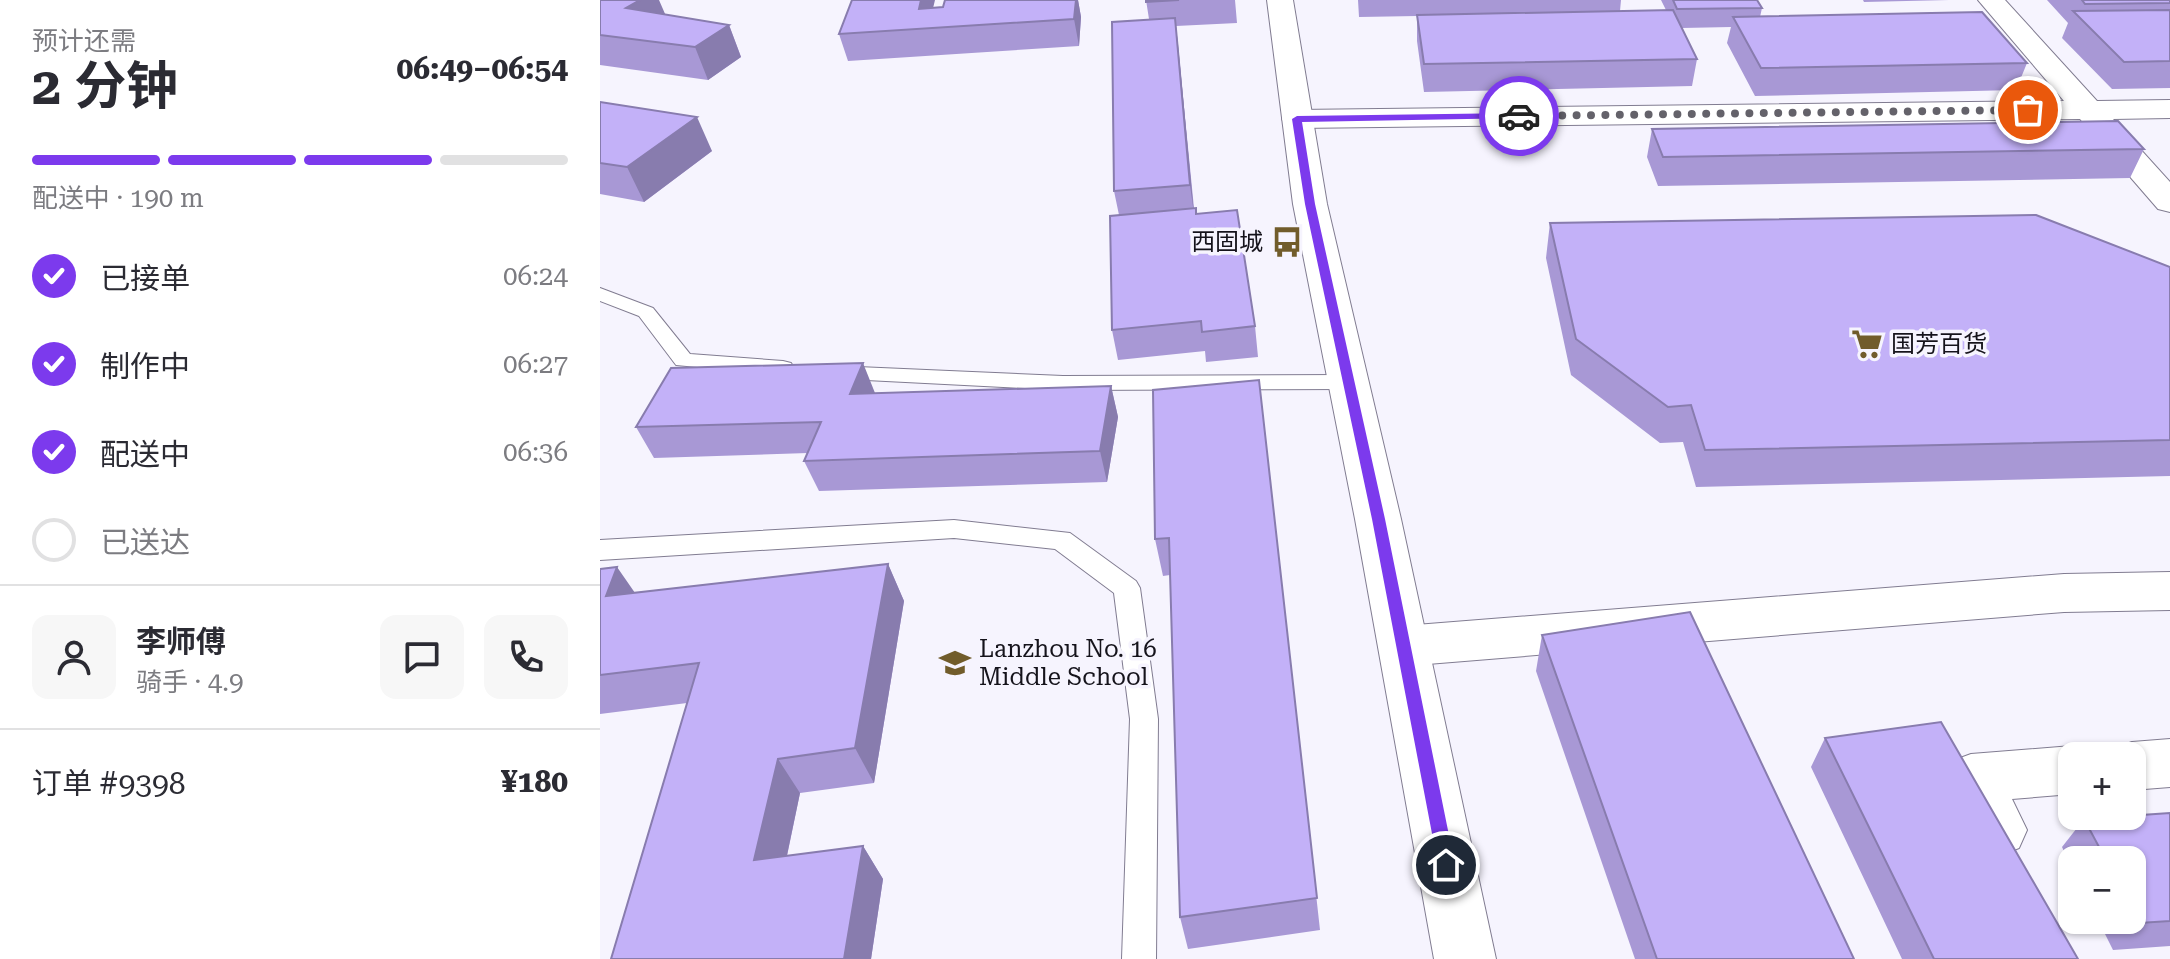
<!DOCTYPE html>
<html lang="zh">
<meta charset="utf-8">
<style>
:root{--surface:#fff;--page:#f7f7f7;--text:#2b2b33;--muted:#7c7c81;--line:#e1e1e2;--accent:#7c3aed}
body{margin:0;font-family:"Roboto Serif","Noto Sans SC",serif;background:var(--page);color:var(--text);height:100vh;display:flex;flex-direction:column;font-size:30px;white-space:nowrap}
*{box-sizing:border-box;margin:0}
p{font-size:26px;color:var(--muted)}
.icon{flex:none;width:44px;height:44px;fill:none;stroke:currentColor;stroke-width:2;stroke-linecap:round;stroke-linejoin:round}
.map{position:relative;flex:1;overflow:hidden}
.details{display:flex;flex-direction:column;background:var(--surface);width:600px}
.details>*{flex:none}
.buttons{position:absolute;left:1458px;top:742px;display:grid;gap:16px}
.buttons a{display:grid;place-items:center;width:88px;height:88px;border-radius:16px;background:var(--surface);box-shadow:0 2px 6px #0004;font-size:40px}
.pin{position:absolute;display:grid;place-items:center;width:68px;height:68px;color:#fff;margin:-34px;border:4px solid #fff;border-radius:50%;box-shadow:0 2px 8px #0007}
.courier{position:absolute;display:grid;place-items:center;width:80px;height:80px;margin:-40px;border:6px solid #7c3aed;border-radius:50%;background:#fff;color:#222;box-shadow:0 2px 10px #0007}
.summary em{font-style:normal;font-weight:700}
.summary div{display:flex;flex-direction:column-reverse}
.summary{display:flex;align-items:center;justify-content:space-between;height:136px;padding:0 32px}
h1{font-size:52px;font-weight:700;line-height:60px}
.bar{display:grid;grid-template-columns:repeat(4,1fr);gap:12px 8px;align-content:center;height:96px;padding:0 32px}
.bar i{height:10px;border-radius:6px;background:var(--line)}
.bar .on{background:var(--accent)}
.bar p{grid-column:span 4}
.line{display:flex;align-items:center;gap:20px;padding:0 32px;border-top:2px solid var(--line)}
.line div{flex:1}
.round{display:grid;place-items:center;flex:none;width:84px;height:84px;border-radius:16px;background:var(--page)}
ol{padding:0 32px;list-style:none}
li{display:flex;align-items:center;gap:24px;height:88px}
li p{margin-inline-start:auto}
li .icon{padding:8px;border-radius:50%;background:var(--accent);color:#fff;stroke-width:4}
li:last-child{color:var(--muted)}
li i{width:44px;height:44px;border:4px solid var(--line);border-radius:50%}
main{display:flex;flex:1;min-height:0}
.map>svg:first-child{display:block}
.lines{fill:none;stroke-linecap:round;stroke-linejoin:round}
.service-casing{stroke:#817c91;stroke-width:2}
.minor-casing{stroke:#817c91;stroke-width:2}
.secondary-casing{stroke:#817c91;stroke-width:2}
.service{fill:#fff;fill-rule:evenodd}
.minor{fill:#fff;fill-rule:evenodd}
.secondary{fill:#fff;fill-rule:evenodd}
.wall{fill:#a898d5}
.shaded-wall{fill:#887cae}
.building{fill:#c3b1f8;stroke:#887cae;stroke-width:2}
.route{fill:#7c3aed}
.done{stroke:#64626a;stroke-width:8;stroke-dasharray:0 14.4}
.labels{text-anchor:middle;stroke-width:7;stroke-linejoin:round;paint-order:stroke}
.poi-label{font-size:24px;fill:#15131b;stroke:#f6f4fe;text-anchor:start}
</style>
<main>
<section class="details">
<div class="summary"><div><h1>2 分钟</h1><p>预计还需</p></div><em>06:49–06:54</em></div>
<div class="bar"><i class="on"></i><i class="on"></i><i class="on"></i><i></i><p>配送中 · 190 m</p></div>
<ol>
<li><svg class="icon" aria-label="check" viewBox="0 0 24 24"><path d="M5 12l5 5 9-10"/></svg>已接单<p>06:24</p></li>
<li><svg class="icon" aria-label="check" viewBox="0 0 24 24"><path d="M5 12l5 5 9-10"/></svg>制作中<p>06:27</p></li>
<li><svg class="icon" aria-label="check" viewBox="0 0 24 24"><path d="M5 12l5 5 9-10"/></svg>配送中<p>06:36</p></li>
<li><i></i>已送达</li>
</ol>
<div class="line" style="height:144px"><a class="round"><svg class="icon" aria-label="person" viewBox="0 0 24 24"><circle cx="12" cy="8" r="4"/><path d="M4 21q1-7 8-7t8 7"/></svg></a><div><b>李师傅</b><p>骑手 · 4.9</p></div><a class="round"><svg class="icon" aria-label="chat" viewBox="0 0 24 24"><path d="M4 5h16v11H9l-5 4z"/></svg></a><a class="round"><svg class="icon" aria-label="phone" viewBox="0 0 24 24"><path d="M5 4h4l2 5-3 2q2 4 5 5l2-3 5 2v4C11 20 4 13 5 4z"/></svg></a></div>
<div class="line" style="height:104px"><div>订单 #9398</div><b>¥180</b></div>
</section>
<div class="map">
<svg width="1570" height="959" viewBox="0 0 1570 959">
<rect width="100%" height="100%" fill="#f6f4fe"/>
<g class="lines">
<defs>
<path id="service" d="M 0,288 L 53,308 L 90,354 L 183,361 L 191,363 L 194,368 L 191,373 L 183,375 L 76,365 L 39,316 L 0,301 Z
M 235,366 L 463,376 L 749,375 L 757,377 L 760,382 L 757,387 L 749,389 L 463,390 L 227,378 L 224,373 L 227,368 Z
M 354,520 L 470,533 L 536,581 L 540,588 L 558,719 L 556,959 L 522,959 L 530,719 L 514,593 L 455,549 L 354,538 L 0,560 L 0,540 Z"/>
<path id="minor" d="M 1378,0 L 1405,0 L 1497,101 L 1570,100 L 1570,118 L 1513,119 L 1570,182 L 1570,212 L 1558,209 L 1480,119 L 697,128 L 686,126 L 682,119 L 686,112 L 697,110 L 1464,101 Z
M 1570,572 L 1570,610 L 1464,612 L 803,666 L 785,660 L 778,646 L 785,632 L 803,626 L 1464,574 Z
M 1570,739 L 1570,787 L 1532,790 L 1532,756 L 1510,756 L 1513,749 L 1532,742 Z
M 1472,746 L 1493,756 L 1472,756 L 1472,794 L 1412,799 L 1427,830 L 1419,848 L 1399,856 L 1379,848 L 1344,778 L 1352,761 L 1371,754 Z"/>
<path id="secondary" d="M 667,0 L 693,0 L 727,204 L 801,519 L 896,959 L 834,959 L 755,519 L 693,204 Z"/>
</defs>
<!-- service casing -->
<use href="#service" class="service-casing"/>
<!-- minor casing -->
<use href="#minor" class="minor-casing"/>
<!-- secondary casing -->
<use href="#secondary" class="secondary-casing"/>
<!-- service -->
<use href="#service" class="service"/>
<!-- minor -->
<use href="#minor" class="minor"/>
<!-- secondary -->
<use href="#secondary" class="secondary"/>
</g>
<!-- wall -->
<path class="wall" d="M 0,0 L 65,15 L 129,25 L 141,57 L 108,80 L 0,65 Z
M 345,0 L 478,0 L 481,17 L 479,46 L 248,61 L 239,34 L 333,8 L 343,7 Z
M 546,0 L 635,0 L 637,23 L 576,26 L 594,208 L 655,326 L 658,357 L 606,362 L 605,351 L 518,360 L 512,330 L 519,215 L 514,191 L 549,19 Z
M 758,0 L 1021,0 L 1020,11 L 1066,10 L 1061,0 L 1157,0 L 1162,8 L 1160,17 L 1427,63 L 1416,90 L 1155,96 L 1127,43 L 1131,27 L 1082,28 L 1097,59 L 1092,86 L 824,92 L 817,41 L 817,16 L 759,17 Z
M 1263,0 L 1349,0 L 1264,2 Z
M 1447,0 L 1570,0 L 1570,88 L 1512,89 L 1462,38 L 1468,23 Z
M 0,102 L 112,151 L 44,202 L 0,194 Z
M 1052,129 L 1544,149 L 1530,178 L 1058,186 L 1047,157 Z
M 950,223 L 1570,267 L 1570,476 L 1096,487 L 1083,442 L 1060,443 L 971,375 L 946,258 Z
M 659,380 L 720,930 L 588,949 L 580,917 L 570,575 L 563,576 L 555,539 Z
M 511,386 L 518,417 L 507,482 L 219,491 L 204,461 L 208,453 L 54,458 L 36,427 L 275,393 Z
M 288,564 L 304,601 L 274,783 L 200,793 L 187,856 L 263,846 L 283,879 L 271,959 L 11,959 L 87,703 L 0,714 L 0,569 L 35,593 Z
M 942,635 L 1254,959 L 1035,959 L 936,671 Z
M 1225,738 L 1478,959 L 1302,959 L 1211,767 Z
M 1570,813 L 1570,946 L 1513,950 L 1498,920 L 1532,920 L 1532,860 L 1472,860 L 1472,868 L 1462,847 L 1484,819 Z"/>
<!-- shaded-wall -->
<path class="shaded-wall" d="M 40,0 L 59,0 L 69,23 L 26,8 Z
M 321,0 L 335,0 L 328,29 L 319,9 Z
M 476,0 L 478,0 L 481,17 L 479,46 L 474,19 Z
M 575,18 L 578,44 L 594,214 L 590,185 Z
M 129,25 L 141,57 L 108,80 L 95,47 Z
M 97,117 L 112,151 L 44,202 L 27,167 Z
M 263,363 L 275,393 L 263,425 L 250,394 Z
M 511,386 L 518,417 L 507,482 L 500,451 Z
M 288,564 L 304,601 L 274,783 L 255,748 Z
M 17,567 L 42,603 L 6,596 Z
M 178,759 L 200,793 L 179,893 L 154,860 Z
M 263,846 L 283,879 L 271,959 L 244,959 Z"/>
<!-- building -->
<path class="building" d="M 0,0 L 40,0 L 26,8 L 129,25 L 95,47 L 0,35 Z
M 252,0 L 321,0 L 319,9 L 343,7 L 345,0 L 476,0 L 474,19 L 239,34 Z
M 546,0 L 579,0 L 546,2 Z
M 1073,0 L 1157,0 L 1162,8 L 1077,9 Z
M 1482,0 L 1570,0 L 1570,3 L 1485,4 Z
M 1073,10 L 1097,59 L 824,64 L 817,15 Z
M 1570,10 L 1570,61 L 1524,62 L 1473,11 Z
M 1382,12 L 1427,63 L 1161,68 L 1133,17 Z
M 575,18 L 590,185 L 514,191 L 512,22 Z
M 0,102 L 97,117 L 27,167 L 0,163 Z
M 1518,121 L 1544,149 L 1063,157 L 1052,129 Z
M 596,208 L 596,214 L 637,210 L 655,326 L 602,332 L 601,321 L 512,330 L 510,216 Z
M 1436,215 L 1570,267 L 1570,440 L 1105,450 L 1091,405 L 1068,407 L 976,339 L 950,223 Z
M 263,363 L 250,394 L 511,386 L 500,451 L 204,461 L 221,422 L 36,427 L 71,368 Z
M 659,380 L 717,898 L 580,917 L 569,538 L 555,539 L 553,390 Z
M 288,564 L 255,748 L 178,759 L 154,860 L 263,846 L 244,959 L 11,959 L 99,663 L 0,675 L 0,569 L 17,567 L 6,596 Z
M 1090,612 L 1254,959 L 1057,959 L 942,635 Z
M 1341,722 L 1478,959 L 1334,959 L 1225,738 Z
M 1570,813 L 1570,921 L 1539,923 L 1532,910 L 1532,860 L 1506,860 L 1484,819 Z"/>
<!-- route -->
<path class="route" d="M 919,113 L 922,118 L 702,122 L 715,204 L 785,519 L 855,865 L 852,871 L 846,873 L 840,871 L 838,865 L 772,519 L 705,204 L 692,119 L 697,116 Z"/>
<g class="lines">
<!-- done -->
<path class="done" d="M 919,116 L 1428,110"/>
</g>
<!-- icons -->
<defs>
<symbol id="bus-bare" viewBox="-9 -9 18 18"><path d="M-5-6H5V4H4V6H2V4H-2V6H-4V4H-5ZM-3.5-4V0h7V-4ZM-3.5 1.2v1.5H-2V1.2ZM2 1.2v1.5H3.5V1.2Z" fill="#715c2b" stroke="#f6f4fe" stroke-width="2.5" paint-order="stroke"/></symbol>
<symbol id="supermarket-bare" viewBox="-9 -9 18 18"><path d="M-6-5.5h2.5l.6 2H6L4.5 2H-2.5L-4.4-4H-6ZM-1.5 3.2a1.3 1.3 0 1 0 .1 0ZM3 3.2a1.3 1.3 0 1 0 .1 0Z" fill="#715c2b" stroke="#f6f4fe" stroke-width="2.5" paint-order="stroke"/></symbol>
<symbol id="school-bare" viewBox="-9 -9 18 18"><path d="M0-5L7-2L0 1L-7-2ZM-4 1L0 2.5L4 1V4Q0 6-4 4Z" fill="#715c2b" stroke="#f6f4fe" stroke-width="2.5" paint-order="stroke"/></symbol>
</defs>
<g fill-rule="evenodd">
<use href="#bus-bare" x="665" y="220" width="44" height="44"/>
<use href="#supermarket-bare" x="1245" y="322" width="44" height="44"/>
<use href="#school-bare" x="333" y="641" width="44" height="44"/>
</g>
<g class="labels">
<!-- poi labels -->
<g class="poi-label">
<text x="663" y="250" text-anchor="end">西固城</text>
<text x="1291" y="352">国芳百货</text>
<text x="379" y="657">Lanzhou No. 16<tspan x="379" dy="28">Middle School</tspan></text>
</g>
</g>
</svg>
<div class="buttons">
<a>+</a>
<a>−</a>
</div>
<div class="pin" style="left:1428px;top:110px;background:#ea580c"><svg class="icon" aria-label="bag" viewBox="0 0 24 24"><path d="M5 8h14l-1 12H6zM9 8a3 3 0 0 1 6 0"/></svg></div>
<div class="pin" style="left:846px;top:865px;background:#1f2937"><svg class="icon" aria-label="home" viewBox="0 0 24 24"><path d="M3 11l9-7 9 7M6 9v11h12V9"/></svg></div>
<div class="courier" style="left:919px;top:116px"><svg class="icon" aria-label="car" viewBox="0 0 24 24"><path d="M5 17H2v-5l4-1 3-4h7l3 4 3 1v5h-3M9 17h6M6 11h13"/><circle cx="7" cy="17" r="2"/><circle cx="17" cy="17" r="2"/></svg></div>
</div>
</main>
